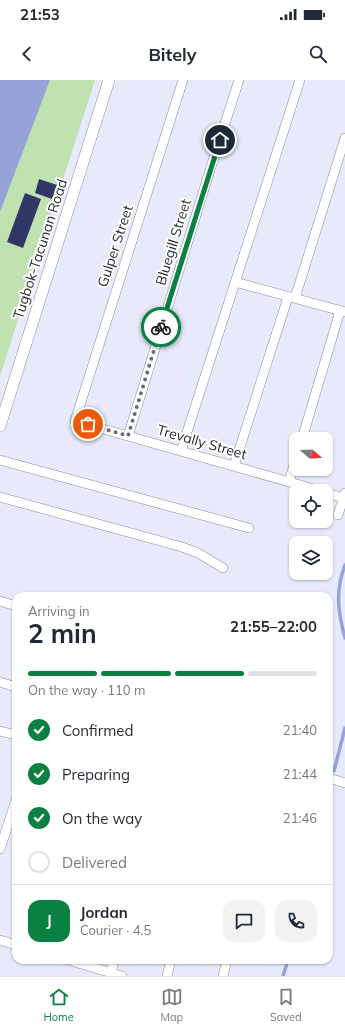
<!DOCTYPE html>
<meta charset="utf-8">
<style>
:root{--surface:#fff;--page:#f2f2f3;--text:#1f2937;--muted:#747a83;--line:#e0e1e3;--accent:#0b8043}
body{margin:0;font-family:Mulish,sans-serif;background:var(--page);color:var(--text);height:100vh;display:flex;flex-direction:column;font-size:15px;white-space:nowrap}
*{box-sizing:border-box;margin:0}
p{font-size:13px;color:var(--muted)}
.icon{flex:none;width:22px;height:22px;fill:none;stroke:currentColor;stroke-width:2;stroke-linecap:round;stroke-linejoin:round}
.map{position:relative;flex:1;overflow:hidden}
.details{position:absolute;left:12px;top:512px;width:321px;height:372px;display:flex;flex-direction:column;background:var(--surface);border-radius:12px;box-shadow:0 1px 3px #0004}
.details>*{flex:none}
.needle{width:26px;rotate:109deg}
.controls{position:absolute;left:289px;top:352px;display:grid;gap:8px}
.controls a{display:grid;place-items:center;width:44px;height:44px;border-radius:8px;background:var(--surface);box-shadow:0 1px 3px #0004;font-size:20px}
.pin{position:absolute;display:grid;place-items:center;width:34px;height:34px;color:#fff;margin:-17px;border:2px solid #fff;border-radius:50%;box-shadow:0 1px 4px #0007}
.courier{position:absolute;display:grid;place-items:center;width:40px;height:40px;margin:-20px;border:3px solid #0b8043;border-radius:50%;background:#fff;color:#222;box-shadow:0 1px 5px #0007}
.headline em{font-style:normal;font-weight:700}
.headline div{display:flex;flex-direction:column-reverse}
.headline{display:flex;align-items:center;justify-content:space-between;height:68px;padding:0 16px}
h1{font-size:26px;font-weight:700;line-height:30px}
.bar{display:grid;grid-template-columns:repeat(4,1fr);gap:6px 4px;align-content:center;height:48px;padding:0 16px}
.bar i{height:5px;border-radius:3px;background:var(--line)}
.bar .selected{background:var(--accent)}
.bar p{grid-column:span 4}
.line{display:flex;align-items:center;gap:10px;padding:0 16px;border-top:1px solid var(--line)}
.line div{flex:1}
.round{display:grid;place-items:center;flex:none;width:42px;height:42px;border-radius:12px;background:var(--page)}
ol{padding:0 16px;list-style:none}
li{display:flex;align-items:center;gap:12px;height:44px}
li p{margin-inline-start:auto}
li .icon{padding:4px;border-radius:50%;background:var(--accent);color:#fff;stroke-width:4}
li:last-child{color:var(--muted)}
li i{width:22px;height:22px;border:2px solid var(--line);border-radius:50%}
.status{display:flex;justify-content:space-between;align-items:center;height:28px;padding:0 20px;background:var(--surface);direction:ltr}
.status svg{height:11px;fill:currentColor}
header{display:flex;justify-content:space-between;align-items:center;height:52px;padding:0 16px;background:var(--surface);font-size:18px;font-weight:700}
.menu{display:flex;justify-content:space-around;align-items:center;height:56px;border-top:1px solid var(--line);background:var(--surface);font-size:11px;color:var(--muted)}
.menu a{display:grid;justify-items:center;gap:2px}
.menu .selected{color:var(--accent)}
.map>svg:first-child{display:block}
.green{fill:#bfe2b0}
.water{fill:#97a2d8}
.lines{fill:none;stroke-linecap:round;stroke-linejoin:round}
.stream{stroke:#97a2d8;stroke-width:3.5}
.building{fill:#313867}
.minor-casing{stroke:#898c9b;stroke-width:10}
.tertiary-casing{stroke:#898c9b;stroke-width:12}
.minor{stroke:#fff;stroke-width:9}
.tertiary{stroke:#fff;stroke-width:11}
.done{stroke:#6a6c75;stroke-width:4;stroke-dasharray:0 7.2}
.route{stroke:#0b8043;stroke-width:5}
.labels{text-anchor:middle;stroke-width:4;stroke-linejoin:round;paint-order:stroke}
.street-label{font-size:14px;fill:#27282e;stroke:#fff}
</style>
<div class="status"><b>21:53</b><svg viewBox="0 0 49 12"><path d="M0 12V9h3v3zM5 12V6h3v6zM10 12V3h3v9zM15 12V0h3v12zM26 1h20v11H26zM47 4h2v5h-2z"/></svg></div>
<header><svg class="icon" aria-label="back" viewBox="0 0 24 24"><path d="M15 5l-7 7 7 7"/></svg>Bitely<svg class="icon" aria-label="search" viewBox="0 0 24 24"><circle cx="10" cy="10" r="6"/><path d="M15 15l6 6"/></svg></header>
<div class="map">
<svg width="345" height="896" viewBox="0 0 345 896">
<rect width="100%" height="100%" fill="#e7eafa"/>
<!-- green -->
<path class="green" d="M 0,0 L 95,0 L 0,296 Z"/>
<!-- water -->
<path class="water" d="M 0,0 L 50,0 L 0,132 Z"/>
<g class="lines">
<!-- stream -->
<path class="stream" d="M 345,485 C 335,511 338,532 345,558
M 334,691 L 345,648
M 329,710 L 330,706
M 283,896 L 288,880"/>
</g>
<!-- building -->
<path class="building" d="M 39,99 L 57,105 L 52,119 L 35,113 Z
M 25,113 L 41,119 L 23,168 L 7,162 Z"/>
<g class="lines">
<defs>
<path id="minor" d="M 183,0 L 75,341 L 321,411
M 235,202 L 345,232
M 295,218 L 345,58
M 128,356 L 210,90 L 239,0
M 302,359 L 340,231
M 181,371 L 300,0
M 0,380 L 249,448
M 234,386 L 288,217
M 289,402 L 296,378
M 326,413 L 345,418
M 0,417 L 182,467 L 198,473 L 223,488
M 338,435 L 345,413
M 0,521 L 16,526
M 0,602 L 16,607
M 0,651 L 16,655
M 329,698 L 345,703
M 0,769 L 16,720
M 0,860 L 16,865
M 68,880 L 122,896
M 111,893 L 114,880
M 167,896 L 171,880
M 223,896 L 227,880"/>
<path id="tertiary" d="M 0,346 L 109,0"/>
</defs>
<!-- minor casing -->
<use href="#minor" class="minor-casing"/>
<!-- tertiary casing -->
<use href="#tertiary" class="tertiary-casing"/>
<!-- minor -->
<use href="#minor" class="minor"/>
<!-- tertiary -->
<use href="#tertiary" class="tertiary"/>
</g>
<g class="lines">
<!-- done -->
<path class="done" d="M 88,344 L 128,356 L 161,247"/>
<!-- route -->
<path class="route" d="M 161,247 L 220,60"/>
</g>
<g class="labels">
<!-- street labels -->
<g class="street-label">
<text transform="translate(173 162) rotate(-73)" y="5">Bluegill Street</text>
<text transform="translate(115 166) rotate(-72)" y="5">Gulper Street</text>
<text transform="translate(40 169) rotate(-72)" y="5">Tugbok-Tacunan Road</text>
<text transform="translate(202 362) rotate(16)" y="5">Trevally Street</text>
</g>
</g>
</svg>
<div class="controls">
<a><svg class="needle" viewBox="-14 -14 28 28"><path d="M0-13l5 13h-10z" fill="#e53935"/><path d="M0 13l5-13h-10z" fill="#747a83"/></svg></a>
<a><svg class="icon" aria-label="locate" viewBox="0 0 24 24"><circle cx="12" cy="12" r="6"/><path d="M12 2v4M12 18v4M2 12h4M18 12h4"/></svg></a>
<a><svg class="icon" aria-label="layers" viewBox="0 0 24 24"><path d="M12 4l9 5-9 5-9-5zM3 14l9 5 9-5"/></svg></a>
</div>
<div class="pin" style="left:88px;top:344px;background:#ea580c"><svg class="icon" aria-label="bag" viewBox="0 0 24 24"><path d="M5 8h14l-1 12H6zM9 8a3 3 0 0 1 6 0"/></svg></div>
<div class="pin" style="left:220px;top:60px;background:#1f2937"><svg class="icon" aria-label="home" viewBox="0 0 24 24"><path d="M3 11l9-7 9 7M6 9v11h12V9"/></svg></div>
<div class="courier" style="left:161px;top:247px"><svg class="icon" aria-label="bike" viewBox="0 0 24 24"><circle cx="6" cy="16" r="4"/><circle cx="18" cy="16" r="4"/><path d="M6 16l4-8h5l3 8M10 8l3 8H6M13 5h3"/></svg></div>
<section class="details">
<div class="headline"><div><h1>2 min</h1><p>Arriving in</p></div><em>21:55–22:00</em></div>
<div class="bar"><i class="selected"></i><i class="selected"></i><i class="selected"></i><i></i><p>On the way · 110 m</p></div>
<ol>
<li><svg class="icon" aria-label="check" viewBox="0 0 24 24"><path d="M5 12l5 5 9-10"/></svg>Confirmed<p>21:40</p></li>
<li><svg class="icon" aria-label="check" viewBox="0 0 24 24"><path d="M5 12l5 5 9-10"/></svg>Preparing<p>21:44</p></li>
<li><svg class="icon" aria-label="check" viewBox="0 0 24 24"><path d="M5 12l5 5 9-10"/></svg>On the way<p>21:46</p></li>
<li><i></i>Delivered</li>
</ol>
<div class="line" style="height:72px"><b class="round" style="background:var(--accent);color:#fff">J</b><div><b>Jordan</b><p>Courier · 4.5</p></div><a class="round"><svg class="icon" aria-label="chat" viewBox="0 0 24 24"><path d="M4 5h16v11H9l-5 4z"/></svg></a><a class="round"><svg class="icon" aria-label="phone" viewBox="0 0 24 24"><path d="M5 4h4l2 5-3 2q2 4 5 5l2-3 5 2v4C11 20 4 13 5 4z"/></svg></a></div>
</section>
</div>
<nav class="menu">
<a class="selected"><svg class="icon" aria-label="home" viewBox="0 0 24 24"><path d="M3 11l9-7 9 7M6 9v11h12V9"/></svg>Home</a>
<a><svg class="icon" aria-label="map" viewBox="0 0 24 24"><path d="M3 6l6-2 6 2 6-2v14l-6 2-6-2-6 2zM9 4v14M15 6v14"/></svg>Map</a>
<a><svg class="icon" aria-label="saved" viewBox="0 0 24 24"><path d="M7 4h10v16l-5-4-5 4z"/></svg>Saved</a>
</nav>
